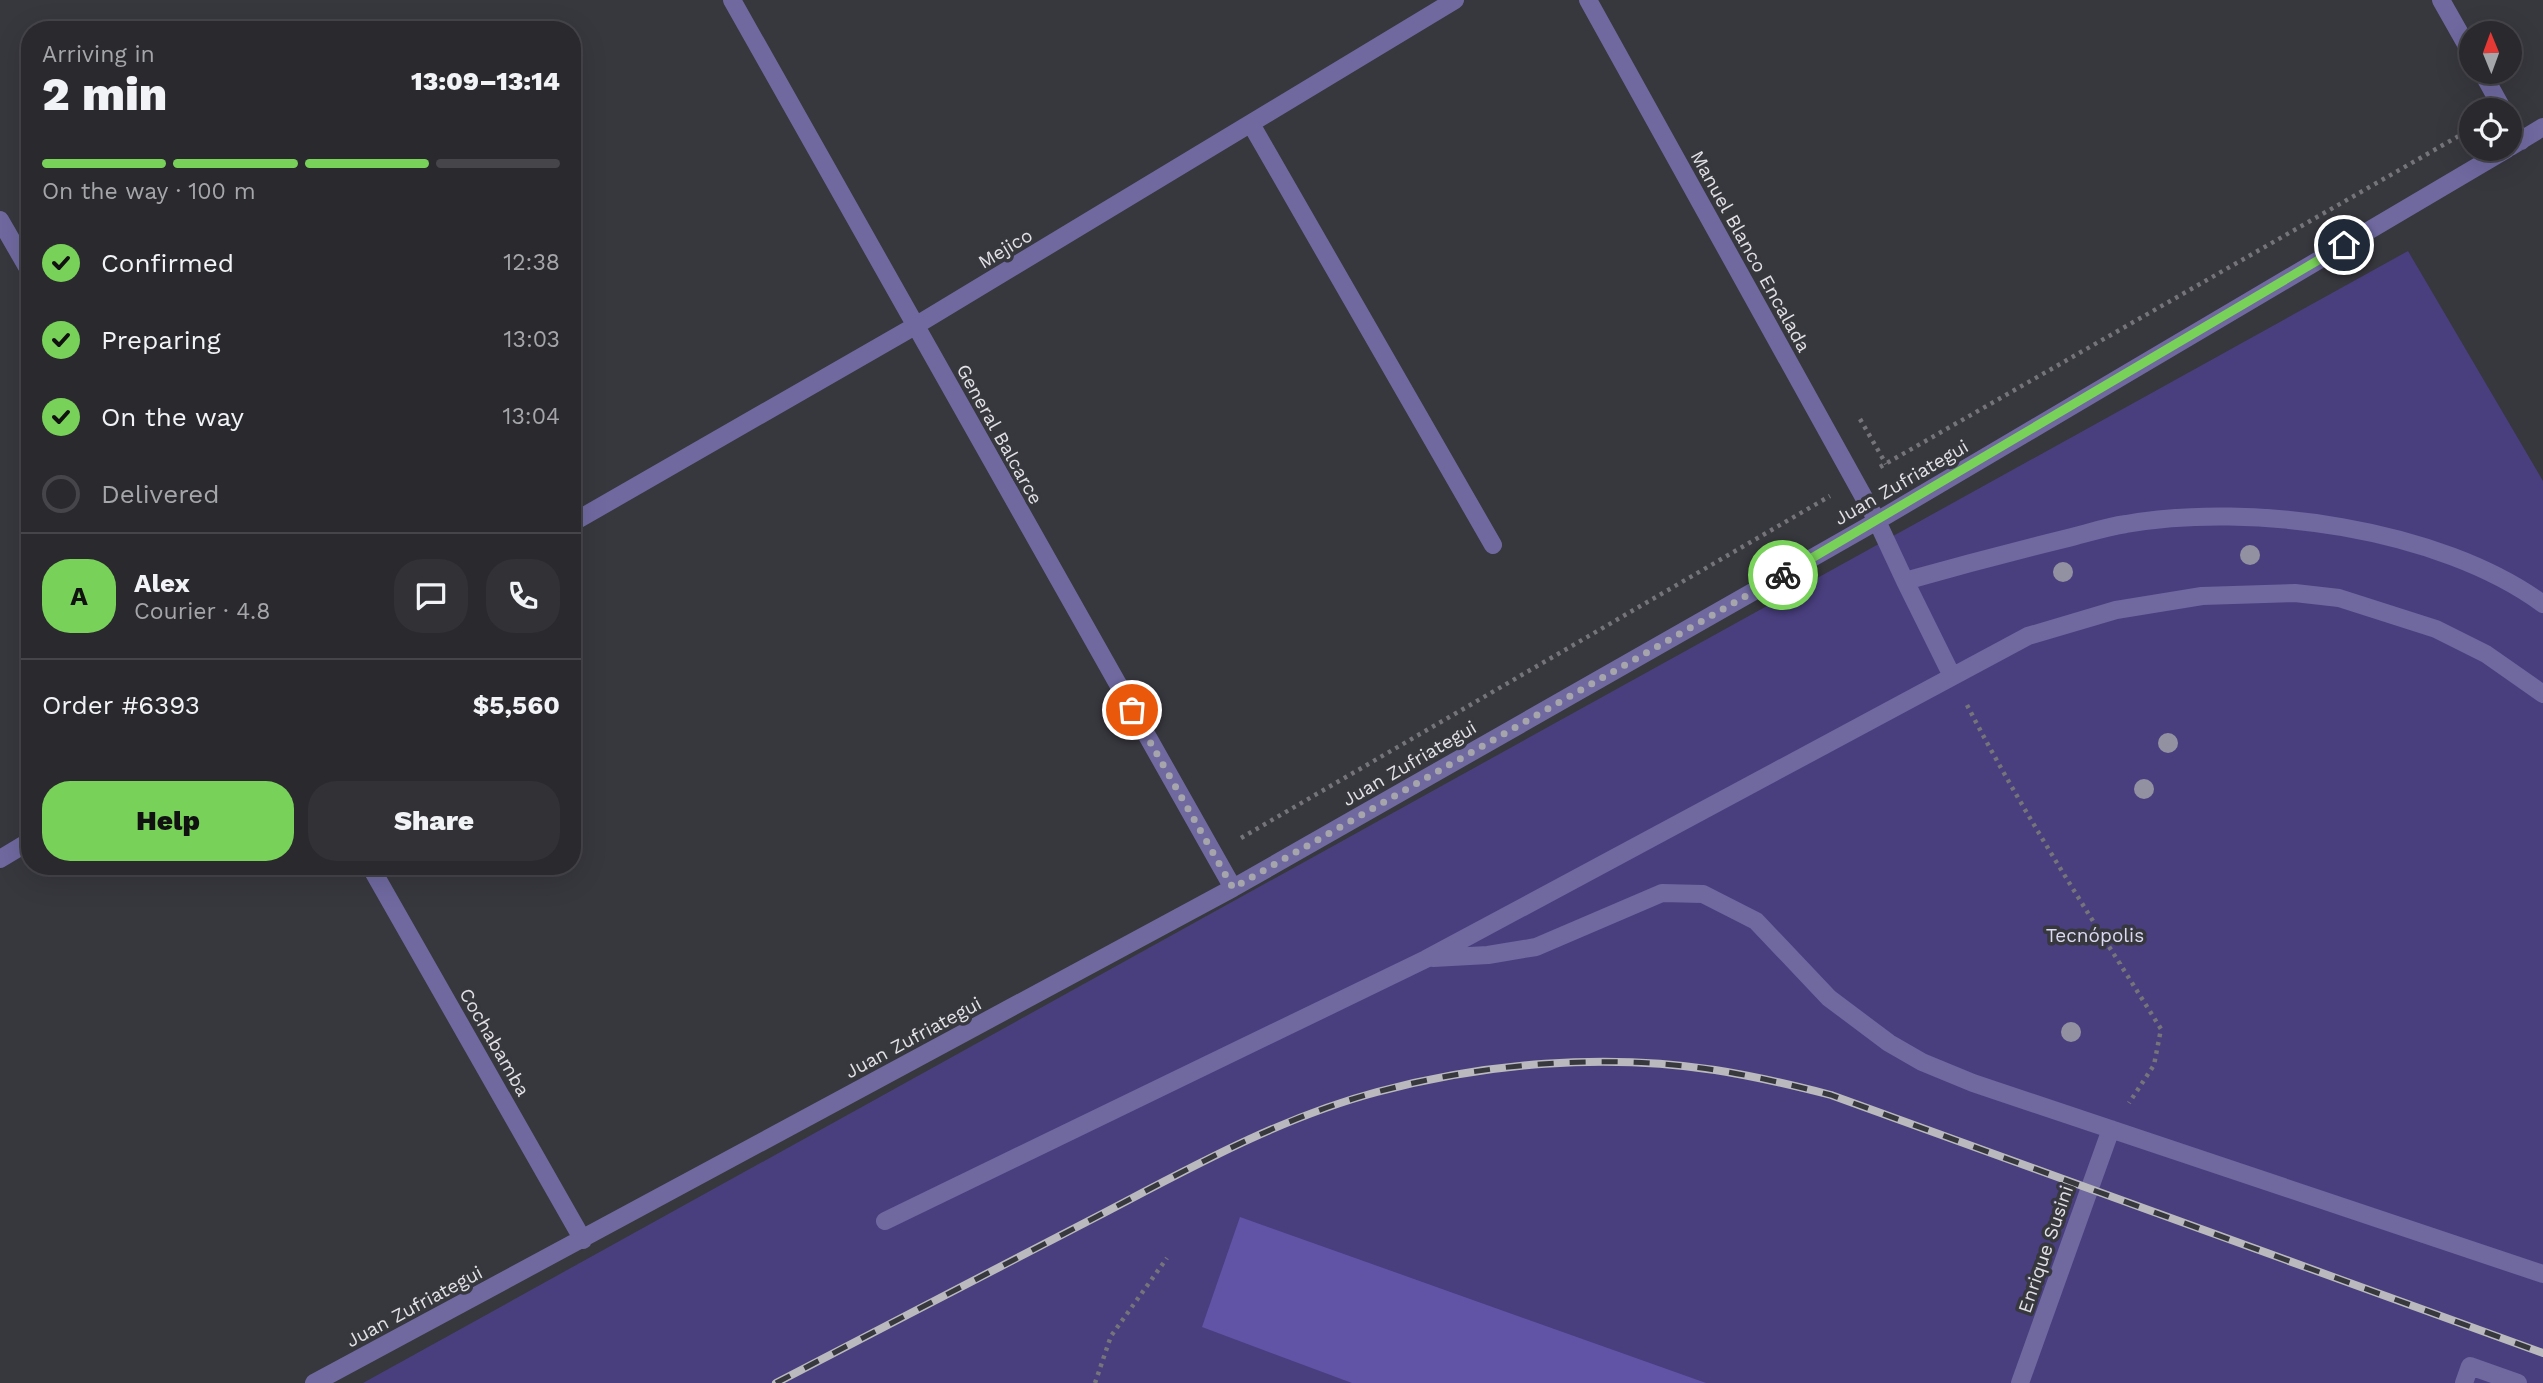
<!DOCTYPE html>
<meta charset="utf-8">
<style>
:root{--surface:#29292e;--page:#313136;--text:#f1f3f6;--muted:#a5a6aa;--line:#45454a;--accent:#78d158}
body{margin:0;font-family:"Work Sans",sans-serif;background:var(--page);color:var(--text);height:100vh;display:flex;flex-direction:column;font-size:26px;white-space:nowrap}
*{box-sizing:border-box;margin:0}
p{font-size:23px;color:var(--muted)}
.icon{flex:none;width:38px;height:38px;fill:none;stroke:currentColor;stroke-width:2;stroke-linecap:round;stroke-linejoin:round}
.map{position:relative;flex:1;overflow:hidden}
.details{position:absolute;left:21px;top:21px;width:560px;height:854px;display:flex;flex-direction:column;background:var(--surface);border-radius:28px;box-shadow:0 7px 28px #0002,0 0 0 2px var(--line)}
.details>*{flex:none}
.needle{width:46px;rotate:359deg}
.fabs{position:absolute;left:2459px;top:21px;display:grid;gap:14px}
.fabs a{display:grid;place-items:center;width:63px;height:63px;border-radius:50%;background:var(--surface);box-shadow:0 7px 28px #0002,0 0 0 2px var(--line);font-size:35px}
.pin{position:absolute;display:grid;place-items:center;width:60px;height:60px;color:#fff;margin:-30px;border:4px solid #fff;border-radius:50%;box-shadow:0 2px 7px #0007}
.courier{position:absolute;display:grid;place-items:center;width:70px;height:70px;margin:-35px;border:5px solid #78d158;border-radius:50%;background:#fff;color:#222;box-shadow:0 2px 9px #0007}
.head em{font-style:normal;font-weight:800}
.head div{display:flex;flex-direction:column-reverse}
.head{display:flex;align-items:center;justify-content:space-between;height:119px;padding:0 21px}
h1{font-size:46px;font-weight:800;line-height:52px}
.bar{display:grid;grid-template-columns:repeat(4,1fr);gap:10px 7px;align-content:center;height:84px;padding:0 21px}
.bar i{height:9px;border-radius:5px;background:var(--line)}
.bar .active{background:var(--accent)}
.bar p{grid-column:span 4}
.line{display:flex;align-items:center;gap:18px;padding:0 21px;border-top:2px solid var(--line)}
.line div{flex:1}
.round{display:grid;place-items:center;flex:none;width:74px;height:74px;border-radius:28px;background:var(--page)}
ol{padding:0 21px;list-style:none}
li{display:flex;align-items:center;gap:21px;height:77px}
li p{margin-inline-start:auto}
li .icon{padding:7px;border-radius:50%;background:var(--accent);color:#111;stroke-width:4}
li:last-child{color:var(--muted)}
li i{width:38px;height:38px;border:4px solid var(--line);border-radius:50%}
.action{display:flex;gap:14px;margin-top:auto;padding:14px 21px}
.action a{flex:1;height:80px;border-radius:28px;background:var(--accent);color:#111;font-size:28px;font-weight:800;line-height:80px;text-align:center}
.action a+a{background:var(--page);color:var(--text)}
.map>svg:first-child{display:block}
.green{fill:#493f7e}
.building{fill:#6154a7}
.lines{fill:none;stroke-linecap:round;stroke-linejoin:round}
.path{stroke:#74747a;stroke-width:4.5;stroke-dasharray:3.5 5;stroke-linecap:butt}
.minor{stroke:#6f69a0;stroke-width:18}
.rail-casing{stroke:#b9b9be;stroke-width:8}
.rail{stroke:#37373e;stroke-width:5;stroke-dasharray:16;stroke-linecap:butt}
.tree{fill:#9291a1}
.done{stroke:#a5a5ab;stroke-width:7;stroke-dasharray:0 12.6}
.route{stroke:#78d158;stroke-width:9}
.labels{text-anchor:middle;stroke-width:7;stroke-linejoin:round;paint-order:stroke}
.street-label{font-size:19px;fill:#e0e0e5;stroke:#37373e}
.park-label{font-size:19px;fill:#dcdaf2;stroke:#37373e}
</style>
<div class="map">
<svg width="2543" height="1383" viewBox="0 0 2543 1383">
<rect width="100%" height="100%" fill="#37373e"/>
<!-- green -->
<path class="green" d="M 2408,251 L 2543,481 L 2543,1383 L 363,1383 Z"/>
<!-- building -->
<path class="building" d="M 1240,1217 L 1706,1383 L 1352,1383 L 1202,1327 Z"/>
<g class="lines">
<!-- path -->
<path class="path" d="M 1860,419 L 1886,464
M 1880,467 L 2471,129
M 1967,705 C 2025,817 2094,922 2161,1029 L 2154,1065 L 2129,1103
M 1241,838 L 1830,496
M 1095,1383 L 1111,1336 L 1167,1258"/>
<!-- minor -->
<path class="minor" d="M 732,0 L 1233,888
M 1588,0 L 1877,521 L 1905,581 C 1958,566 2011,552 2064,539 C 2085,534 2105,527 2126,524 C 2251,502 2440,528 2543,604
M 2441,0 L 2471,53
M 2482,72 L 2503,110
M 2510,121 L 2521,141
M 1251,124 L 1493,545
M 2510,147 L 2543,127
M 0,220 L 30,272
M 572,523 L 915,326 L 1455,0
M 1905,581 L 1952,676
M 0,859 L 30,841
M 370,866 L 583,1240
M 1433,958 L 1488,955 L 1536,947 L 1662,893 L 1703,894 L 1756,921 L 1829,998 L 1889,1043 L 1922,1062 L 1973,1083 L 2543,1274
M 885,1221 L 1426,959 L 2028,636 L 2116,610 L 2202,596 L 2295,593 L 2339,598 L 2436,629 L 2486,654 L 2543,694
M 314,1383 L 1233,888 L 1877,521 L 2507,149
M 2020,1383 L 2111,1129
M 2464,1383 L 2470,1366 L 2518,1383"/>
<defs>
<path id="rail" d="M 776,1383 C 883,1327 991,1272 1098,1216 C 1188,1169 1279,1118 1377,1092 C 1485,1063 1604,1053 1715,1070 C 1754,1076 1792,1085 1831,1095 L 2543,1353"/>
</defs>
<!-- rail casing -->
<use href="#rail" class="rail-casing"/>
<!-- rail -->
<use href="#rail" class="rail"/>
</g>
<!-- trees -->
<g class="tree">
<circle cx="2250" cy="555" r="10"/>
<circle cx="2063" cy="572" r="10"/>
<circle cx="2168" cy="743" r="10"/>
<circle cx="2144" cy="789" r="10"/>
<circle cx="2071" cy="1032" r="10"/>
</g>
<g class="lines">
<!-- done -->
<path class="done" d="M 1132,710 L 1233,888 L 1783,575"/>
<!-- route -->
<path class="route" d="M 1783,575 L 2344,245"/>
</g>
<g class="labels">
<!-- street labels -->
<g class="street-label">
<text transform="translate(1005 248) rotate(-31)" y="7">Mejico</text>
<text transform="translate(1751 251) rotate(61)" y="7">Manuel Blanco Encalada</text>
<text transform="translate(1000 434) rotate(61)" y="7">General Balcarce</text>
<text transform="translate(1901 482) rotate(-30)" y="7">Juan Zufriategui</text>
<text transform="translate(1409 763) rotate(-30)" y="7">Juan Zufriategui</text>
<text transform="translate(913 1037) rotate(-28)" y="7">Juan Zufriategui</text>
<text transform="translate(495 1042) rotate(60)" y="7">Cochabamba</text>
<text transform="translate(2045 1249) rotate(-71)" y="7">Enrique Susini</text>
<text transform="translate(414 1306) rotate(-28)" y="7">Juan Zufriategui</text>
</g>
<!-- park labels -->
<g class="park-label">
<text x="2095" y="942">Tecnópolis</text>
</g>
</g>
</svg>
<div class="fabs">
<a><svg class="needle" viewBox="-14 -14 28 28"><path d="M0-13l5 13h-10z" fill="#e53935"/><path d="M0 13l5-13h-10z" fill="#a5a6aa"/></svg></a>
<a><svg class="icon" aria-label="locate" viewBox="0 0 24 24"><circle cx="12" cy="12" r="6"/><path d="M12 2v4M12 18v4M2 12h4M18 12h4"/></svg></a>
</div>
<div class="pin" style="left:1132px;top:710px;background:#ea580c"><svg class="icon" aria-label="bag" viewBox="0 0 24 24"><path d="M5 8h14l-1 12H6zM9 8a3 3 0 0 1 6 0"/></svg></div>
<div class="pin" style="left:2344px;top:245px;background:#1f2937"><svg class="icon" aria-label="home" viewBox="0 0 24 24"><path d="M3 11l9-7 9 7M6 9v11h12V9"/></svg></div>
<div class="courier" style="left:1783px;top:575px"><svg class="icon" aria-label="bike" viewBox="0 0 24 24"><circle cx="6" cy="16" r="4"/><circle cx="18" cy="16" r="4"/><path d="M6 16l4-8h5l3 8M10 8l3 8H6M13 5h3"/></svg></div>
<section class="details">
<div class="head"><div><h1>2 min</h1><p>Arriving in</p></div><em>13:09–13:14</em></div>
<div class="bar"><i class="active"></i><i class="active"></i><i class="active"></i><i></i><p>On the way · 100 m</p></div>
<ol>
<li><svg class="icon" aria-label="check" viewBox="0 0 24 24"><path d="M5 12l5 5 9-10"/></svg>Confirmed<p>12:38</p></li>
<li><svg class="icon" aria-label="check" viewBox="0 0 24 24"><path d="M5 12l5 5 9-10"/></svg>Preparing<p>13:03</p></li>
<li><svg class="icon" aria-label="check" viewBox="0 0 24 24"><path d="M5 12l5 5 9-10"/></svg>On the way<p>13:04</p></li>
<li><i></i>Delivered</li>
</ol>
<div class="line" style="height:126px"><b class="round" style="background:var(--accent);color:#111">A</b><div><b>Alex</b><p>Courier · 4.8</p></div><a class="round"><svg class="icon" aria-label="chat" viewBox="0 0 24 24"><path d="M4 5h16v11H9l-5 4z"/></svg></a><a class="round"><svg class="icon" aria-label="phone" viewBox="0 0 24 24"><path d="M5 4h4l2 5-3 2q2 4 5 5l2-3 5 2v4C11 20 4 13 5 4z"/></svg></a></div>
<div class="line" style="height:91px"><div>Order #6393</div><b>$5,560</b></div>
<div class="action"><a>Help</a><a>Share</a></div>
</section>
</div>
